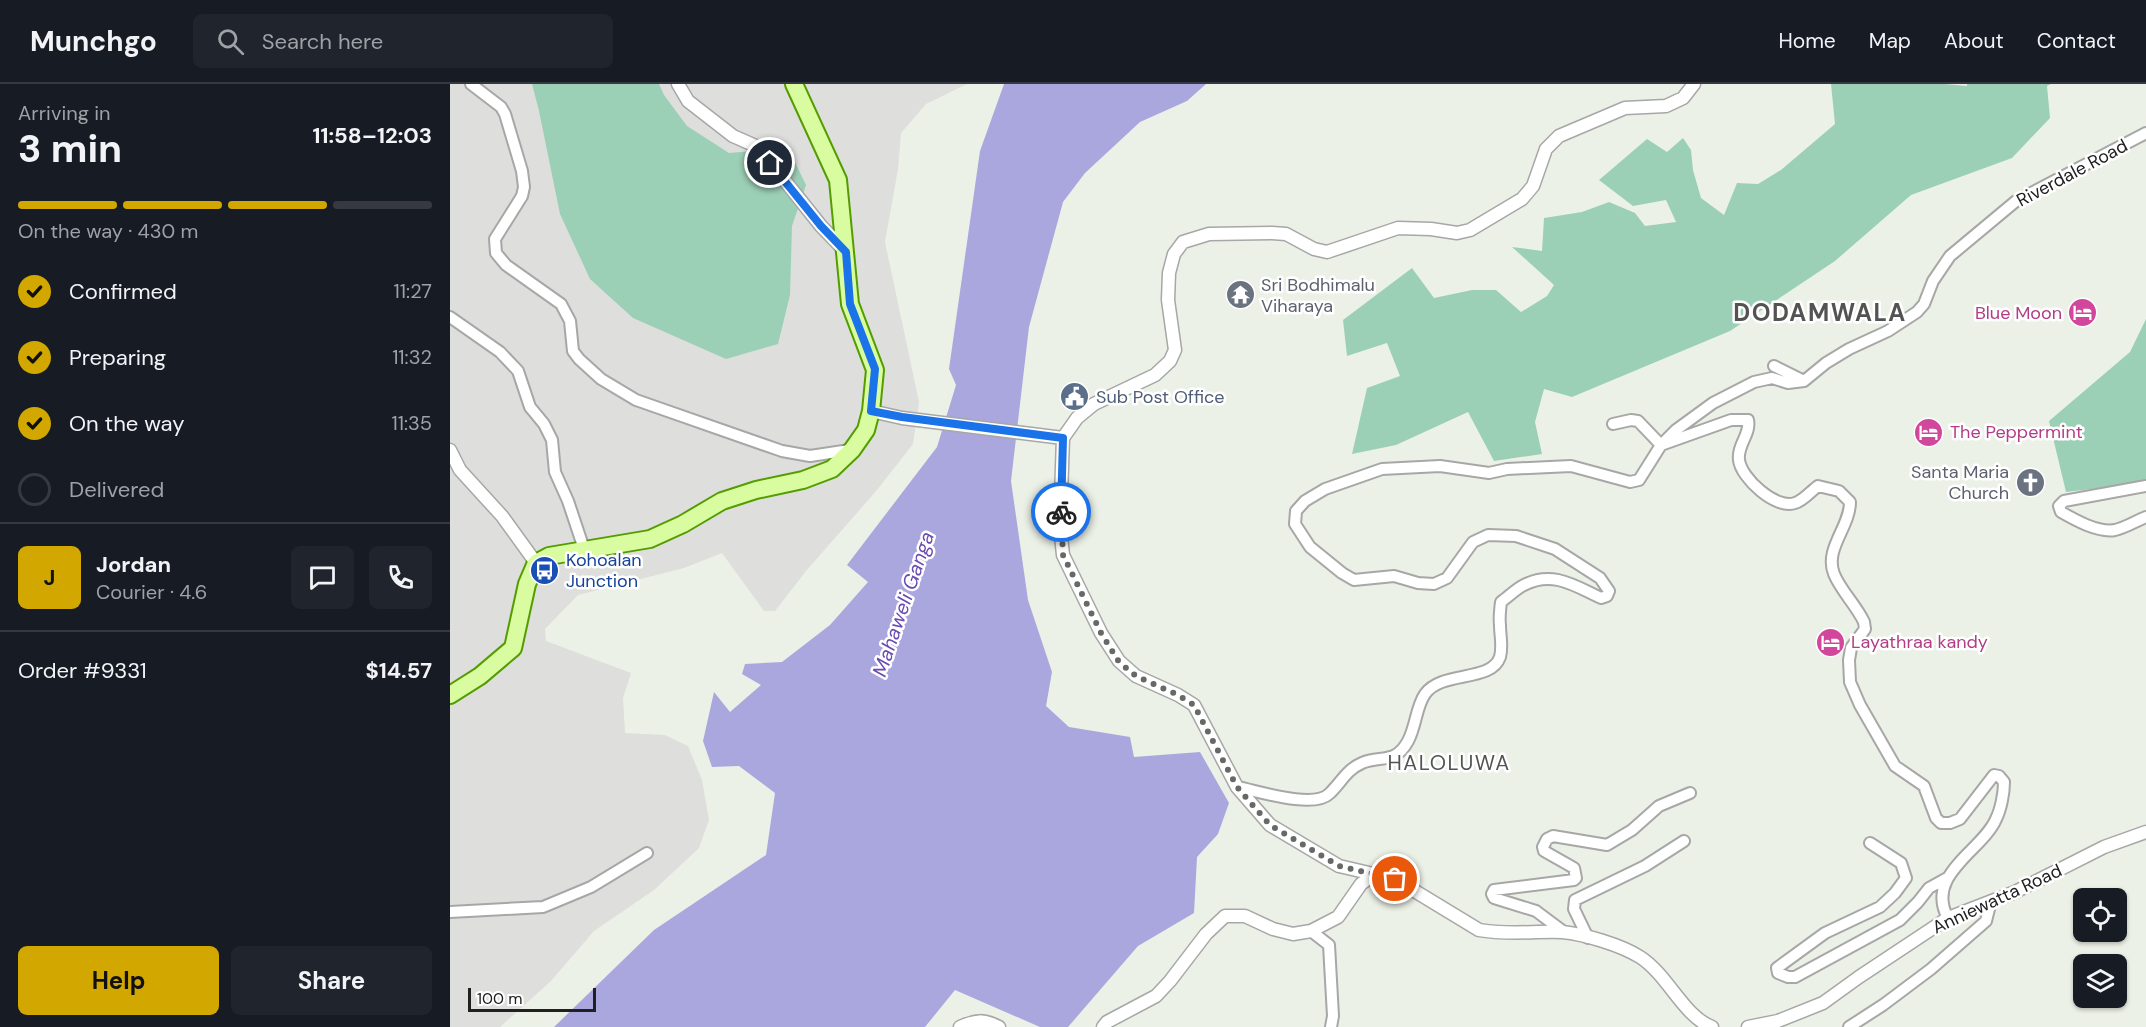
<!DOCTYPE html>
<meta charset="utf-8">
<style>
:root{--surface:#171b24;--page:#20242c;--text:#f1f3f6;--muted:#9ea1a6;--line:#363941;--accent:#d1a700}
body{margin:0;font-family:"DM Sans",sans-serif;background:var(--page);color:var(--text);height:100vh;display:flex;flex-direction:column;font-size:22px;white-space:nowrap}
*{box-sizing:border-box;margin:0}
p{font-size:20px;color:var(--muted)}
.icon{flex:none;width:33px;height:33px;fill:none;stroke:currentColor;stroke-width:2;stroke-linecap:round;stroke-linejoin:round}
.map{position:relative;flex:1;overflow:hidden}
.details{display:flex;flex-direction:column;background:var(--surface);width:450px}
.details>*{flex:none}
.buttons{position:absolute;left:1623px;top:804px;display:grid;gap:12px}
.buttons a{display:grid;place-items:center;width:54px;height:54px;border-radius:9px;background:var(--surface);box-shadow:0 2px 4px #0004;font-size:30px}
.scale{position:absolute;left:18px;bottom:15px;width:128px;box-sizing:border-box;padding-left:6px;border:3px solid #202020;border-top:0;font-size:16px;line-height:21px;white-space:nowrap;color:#202020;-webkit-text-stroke:4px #fff;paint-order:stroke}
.pin{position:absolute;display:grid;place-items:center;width:51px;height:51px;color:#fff;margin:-26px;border:3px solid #fff;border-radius:50%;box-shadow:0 2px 6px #0007}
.courier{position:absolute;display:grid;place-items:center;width:60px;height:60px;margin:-30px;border:4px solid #1a73e8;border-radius:50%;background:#fff;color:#222;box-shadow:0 2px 8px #0007}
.summary em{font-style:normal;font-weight:700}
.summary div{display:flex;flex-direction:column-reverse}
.summary{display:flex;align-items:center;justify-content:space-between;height:102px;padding:0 18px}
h1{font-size:39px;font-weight:700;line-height:45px}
.bar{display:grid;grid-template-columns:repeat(4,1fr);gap:9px 6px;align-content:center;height:72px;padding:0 18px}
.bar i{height:8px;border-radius:4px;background:var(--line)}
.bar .selected{background:var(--accent)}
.bar p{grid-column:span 4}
.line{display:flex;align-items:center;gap:15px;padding:0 18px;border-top:2px solid var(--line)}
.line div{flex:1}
.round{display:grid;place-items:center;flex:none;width:63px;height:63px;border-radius:9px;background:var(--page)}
ol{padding:0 18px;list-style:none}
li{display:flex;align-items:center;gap:18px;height:66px}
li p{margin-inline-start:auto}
li .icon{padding:6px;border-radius:50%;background:var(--accent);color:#111;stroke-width:4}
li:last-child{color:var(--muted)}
li i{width:33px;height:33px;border:3px solid var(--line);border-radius:50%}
.action{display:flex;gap:12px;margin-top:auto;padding:12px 18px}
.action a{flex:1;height:69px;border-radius:9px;background:var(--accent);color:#111;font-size:24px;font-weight:700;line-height:69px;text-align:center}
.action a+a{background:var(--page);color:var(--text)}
header{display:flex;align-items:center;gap:36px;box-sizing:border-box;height:84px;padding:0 30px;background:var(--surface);border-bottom:2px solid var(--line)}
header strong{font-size:28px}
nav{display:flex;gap:33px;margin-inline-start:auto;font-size:21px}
.search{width:420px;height:54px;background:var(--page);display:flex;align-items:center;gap:15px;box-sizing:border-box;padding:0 21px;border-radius:9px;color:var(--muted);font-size:22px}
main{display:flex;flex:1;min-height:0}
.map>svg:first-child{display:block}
.residential{fill:#dededd}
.forest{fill:#9cd0b6}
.water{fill:#a9a7de}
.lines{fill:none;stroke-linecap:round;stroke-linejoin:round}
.minor-casing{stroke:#a7a7a7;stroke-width:14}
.tertiary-casing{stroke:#a7a7a7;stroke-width:15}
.primary-casing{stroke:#539d00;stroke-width:20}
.minor{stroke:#fff;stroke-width:10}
.tertiary{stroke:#fff;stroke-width:12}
.primary{stroke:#dafca0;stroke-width:16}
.done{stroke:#676966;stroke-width:6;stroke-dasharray:0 10.8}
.route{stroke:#1a73e8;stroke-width:8}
.labels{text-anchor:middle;stroke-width:5;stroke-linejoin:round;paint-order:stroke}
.street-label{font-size:18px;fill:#202020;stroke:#fff}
.worship-label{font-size:18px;fill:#5b616d;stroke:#fff;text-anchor:start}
.hotel-label{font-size:18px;fill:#b23c85;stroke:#fff;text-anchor:start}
.service-label{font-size:18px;fill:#4e5e75;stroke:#fff;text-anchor:start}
.transit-label{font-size:18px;fill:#164399;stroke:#fff;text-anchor:start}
.water-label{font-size:20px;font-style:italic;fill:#6a4bb1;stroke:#fff}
.quarter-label{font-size:21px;letter-spacing:1.5px;fill:#535353;stroke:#fff}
.district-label{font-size:24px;font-weight:bold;letter-spacing:1.5px;fill:#535353;stroke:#fff}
</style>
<header>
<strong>Munchgo</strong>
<div class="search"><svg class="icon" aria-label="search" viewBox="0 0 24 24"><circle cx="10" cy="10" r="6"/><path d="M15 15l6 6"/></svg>Search here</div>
<nav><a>Home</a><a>Map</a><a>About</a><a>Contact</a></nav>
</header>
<main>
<section class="details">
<div class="summary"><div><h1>3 min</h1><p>Arriving in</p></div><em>11:58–12:03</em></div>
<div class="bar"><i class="selected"></i><i class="selected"></i><i class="selected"></i><i></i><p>On the way · 430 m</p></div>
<ol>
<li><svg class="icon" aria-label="check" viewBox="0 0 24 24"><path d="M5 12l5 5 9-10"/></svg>Confirmed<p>11:27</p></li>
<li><svg class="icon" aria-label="check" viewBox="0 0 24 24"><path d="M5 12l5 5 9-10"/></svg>Preparing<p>11:32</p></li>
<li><svg class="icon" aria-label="check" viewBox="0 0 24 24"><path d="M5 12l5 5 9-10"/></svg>On the way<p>11:35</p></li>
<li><i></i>Delivered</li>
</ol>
<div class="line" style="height:108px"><b class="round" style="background:var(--accent);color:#111">J</b><div><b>Jordan</b><p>Courier · 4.6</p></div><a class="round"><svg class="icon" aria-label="chat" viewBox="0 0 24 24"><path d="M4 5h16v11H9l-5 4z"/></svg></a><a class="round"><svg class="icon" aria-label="phone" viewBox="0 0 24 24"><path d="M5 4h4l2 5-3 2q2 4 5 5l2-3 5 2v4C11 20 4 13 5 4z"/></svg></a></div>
<div class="line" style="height:78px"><div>Order #9331</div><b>$14.57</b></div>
<div class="action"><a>Help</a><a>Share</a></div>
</section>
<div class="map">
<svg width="1696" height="943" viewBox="0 0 1696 943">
<rect width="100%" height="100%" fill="#ecf1e7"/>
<!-- residential -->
<path class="residential" d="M 0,0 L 517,0 L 476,20 L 451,49 L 448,85 L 435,158 L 469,318 L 463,360 L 427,406 L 356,487 L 325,527 L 314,527 L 272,469 L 234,484 L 128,511 L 95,545 L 96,557 L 181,589 L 173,614 L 175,649 L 215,651 L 238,662 L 252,696 L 259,736 L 249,764 L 204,806 L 144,847 L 101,897 L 50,943 L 0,943 Z"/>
<!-- forest -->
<path class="forest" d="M 82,0 L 209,0 L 214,11 L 237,42 L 279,69 L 338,64 L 356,101 L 342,142 L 340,211 L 328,260 L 276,275 L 183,234 L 140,195 L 110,130 L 89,27 Z
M 1381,0 L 1495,0 L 1517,2 L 1517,0 L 1601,0 L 1597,2 L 1600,34 L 1562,74 L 1461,111 L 1385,177 L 1280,247 L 1122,313 L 1094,305 L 1085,338 L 1092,370 L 1044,377 L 1018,328 L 946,361 L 902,370 L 917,304 L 950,292 L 937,259 L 897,272 L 893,236 L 962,184 L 984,214 L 1022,206 L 1046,206 L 1071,228 L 1097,212 L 1104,201 L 1062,163 L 1092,167 L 1094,134 L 1132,128 L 1159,118 L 1185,129 L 1195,142 L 1226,138 L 1216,116 L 1183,122 L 1149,96 L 1197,55 L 1217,68 L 1233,54 L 1241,66 L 1243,86 L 1251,114 L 1274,131 L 1287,99 L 1308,100 L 1331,86 L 1385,40 Z
M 1696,235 L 1696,396 L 1685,400 L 1616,408 L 1599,337 L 1680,268 Z"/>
<!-- water -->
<path class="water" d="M 554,0 L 756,0 L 737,17 L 690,38 L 635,89 L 613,118 L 579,243 L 561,397 L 578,516 L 602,588 L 596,622 L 619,643 L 680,653 L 684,673 L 750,668 L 779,719 L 768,750 L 747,773 L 744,829 L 688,862 L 618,943 L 590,943 L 505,906 L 475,943 L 104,943 L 204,846 L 316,771 L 325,709 L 289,682 L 262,683 L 253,657 L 264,608 L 280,628 L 311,601 L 292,590 L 295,580 L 332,578 L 380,541 L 418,498 L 397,481 L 487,363 L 506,301 L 499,285 L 530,67 Z"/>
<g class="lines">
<defs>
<path id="minor" d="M 21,0 L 51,23 L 55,30 L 72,87 L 74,103 L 72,112 L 45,155 L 46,169 L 56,181 L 111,220 L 120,237 L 123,267 L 129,275 L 151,295 L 186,316 L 332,367 L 360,372 L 400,366
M 0,233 L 50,268 L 68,287 L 80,323 L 94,340 L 102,356 L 105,388 L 118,417 L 134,465
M 1324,282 L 1354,297
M 1163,340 L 1181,336 L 1188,337 L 1211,361 L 1281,336 L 1298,336 C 1301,350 1287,361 1289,376 C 1291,394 1326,426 1345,419 C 1353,417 1361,407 1368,402 L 1389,407 L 1400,418 C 1400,443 1374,465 1384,490 C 1391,507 1406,521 1414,538 L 1415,545 L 1401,564 L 1399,576 L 1400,598 L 1410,621 L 1445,682 L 1474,702 L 1486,734 L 1491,739 L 1500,739 L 1510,735 L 1544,691 L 1549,692 L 1554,698 C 1554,709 1551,725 1546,735 C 1533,766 1474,791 1498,834
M 1696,402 L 1614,417 L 1609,422 L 1611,428 C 1625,436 1648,449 1665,446 C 1675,444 1686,437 1696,433
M 787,703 C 808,707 863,725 879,710 C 891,699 896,686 912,679 C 930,671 945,681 958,657 C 966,642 966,623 975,610 C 992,586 1041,599 1050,573 C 1053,562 1050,552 1050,541 C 1049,534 1050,526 1051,518 C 1058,513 1066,505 1074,501 C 1103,486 1125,502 1151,514 L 1157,512 L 1159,507 L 1150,494 L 1105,465 L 1066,452 L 1038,451 L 1023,458 L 997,494 L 984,500 L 968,499 L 944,492 L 904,496 L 892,489 L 860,463 L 845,440 L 846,427 L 855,417 L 875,405 L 932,385 L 990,382 L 1039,389 L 1057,385 L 1121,382 L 1180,398 L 1189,396 L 1211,361 L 1226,346 L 1263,319 L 1304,298 L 1322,294 L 1338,299 L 1354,297 L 1376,279 L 1399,265 L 1438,247 L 1467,228 L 1474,220 L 1483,197 L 1500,172 L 1566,117 L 1696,49
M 1420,759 L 1451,779 L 1456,794 L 1445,809 L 1430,823 L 1375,849 L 1327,884 L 1328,889 L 1338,893 L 1345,893 L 1450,836 L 1468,818 L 1479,804 L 1497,794
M 0,828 L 93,823 L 141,803 L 197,769
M 861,847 L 879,861 L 883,932 L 881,943
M 1114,848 L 1086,827 L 1044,814 L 1042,810 L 1044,806 L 1124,796 L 1126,794 L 1124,784 L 1094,767 L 1093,763 L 1097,755 L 1103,752 L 1157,761 L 1182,746 L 1209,722 L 1240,709
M 1138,854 L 1124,825 L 1125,816 L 1195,782 L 1234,757
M 1399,943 L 1433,921 L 1481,885 L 1536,837 L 1541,817"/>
<path id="tertiary" d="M 228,0 L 238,17 L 283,52 L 308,63 L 371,142 L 395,167
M 1244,0 L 1233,14 L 1216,22 L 1175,24 L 1109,52 L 1096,65 L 1083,102 L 1072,115 L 1020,146 L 1007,149 L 981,145 L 948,144 L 877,168 L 864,165 L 836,150 L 822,149 L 759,150 L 733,158 L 724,170 L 719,189 L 718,216 L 725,266 L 720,277 L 705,291 L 644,320 L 627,334 L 613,354 L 610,442 L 613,471 L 651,549 L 669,577 L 686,592 L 728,611 L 744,621 L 787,703 L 820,741 L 889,782 L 945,795 L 1029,846 C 1056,851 1084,847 1112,848 C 1134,850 1171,861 1190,873 C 1218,891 1234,933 1262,943
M 421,327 L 452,334 L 613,354
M 0,366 L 10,386 L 52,432 L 86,479
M 510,943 C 526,936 533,935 549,943
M 653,943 L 657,938 L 706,912 L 720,897 L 756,850 L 775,832 L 795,832 L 823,845 L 843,850 L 861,847 L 888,833 L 911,800 L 923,791
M 1298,943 L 1328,937 L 1373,919 L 1409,893 L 1498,834 L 1565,808 L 1654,763 L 1696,748"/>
<path id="primary" d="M 0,611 L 30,592 L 63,564 L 77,500 L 86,479 L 99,472 L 200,455 L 233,440 L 272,417 L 306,406 L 353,396 L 382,385 L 402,366 L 416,346 L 421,327 L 425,286 L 400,220 L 388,96 L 344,0"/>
</defs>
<!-- minor casing -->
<use href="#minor" class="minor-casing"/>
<!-- tertiary casing -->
<use href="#tertiary" class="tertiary-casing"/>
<!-- primary casing -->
<use href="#primary" class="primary-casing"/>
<!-- minor -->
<use href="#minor" class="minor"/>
<!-- tertiary -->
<use href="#tertiary" class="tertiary"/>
<!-- primary -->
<use href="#primary" class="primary"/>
</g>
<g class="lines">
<!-- done -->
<path class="done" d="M 611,428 L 613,471 L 651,549 L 669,578 L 686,592 L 728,611 L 744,621 L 787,703 L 820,741 L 889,782 L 945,795"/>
<!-- route -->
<path class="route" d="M 320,79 L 371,142 L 396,168 L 400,220 L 425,285 L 421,327 L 452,333 L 613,354 L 611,428"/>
</g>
<!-- icons -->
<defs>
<symbol id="temple-disc" viewBox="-11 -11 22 22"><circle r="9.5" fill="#6b7280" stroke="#fff"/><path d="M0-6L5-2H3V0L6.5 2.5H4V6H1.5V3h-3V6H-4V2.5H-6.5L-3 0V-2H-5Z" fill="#fff"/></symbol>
<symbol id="hotel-disc" viewBox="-11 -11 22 22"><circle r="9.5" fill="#d1479c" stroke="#fff"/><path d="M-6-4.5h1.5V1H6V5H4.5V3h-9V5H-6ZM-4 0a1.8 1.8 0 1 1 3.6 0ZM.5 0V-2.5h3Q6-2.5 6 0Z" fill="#fff"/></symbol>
<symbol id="civic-disc" viewBox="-11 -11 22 22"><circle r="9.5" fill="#5c6f8a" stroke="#fff"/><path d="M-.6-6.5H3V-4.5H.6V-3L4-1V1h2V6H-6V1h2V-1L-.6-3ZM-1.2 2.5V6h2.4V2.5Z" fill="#fff"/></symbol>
<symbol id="church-disc" viewBox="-11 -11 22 22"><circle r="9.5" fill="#6b7280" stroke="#fff"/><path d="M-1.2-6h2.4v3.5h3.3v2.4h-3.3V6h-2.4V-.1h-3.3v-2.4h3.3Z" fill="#fff"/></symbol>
<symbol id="bus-disc" viewBox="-11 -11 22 22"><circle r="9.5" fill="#1a4fb4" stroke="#fff"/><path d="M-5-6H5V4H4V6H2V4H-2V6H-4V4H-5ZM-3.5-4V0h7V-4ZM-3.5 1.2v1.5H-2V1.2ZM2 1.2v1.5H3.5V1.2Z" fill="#fff"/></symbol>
</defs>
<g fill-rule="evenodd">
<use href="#temple-disc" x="774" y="194" width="33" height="33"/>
<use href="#hotel-disc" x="1616" y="212" width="33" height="33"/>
<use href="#civic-disc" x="608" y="296" width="33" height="33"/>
<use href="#hotel-disc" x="1462" y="332" width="33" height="33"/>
<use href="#church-disc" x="1564" y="382" width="33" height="33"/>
<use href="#bus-disc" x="78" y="470" width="33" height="33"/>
<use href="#hotel-disc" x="1364" y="542" width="33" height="33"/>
</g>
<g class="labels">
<!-- street labels -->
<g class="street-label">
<text transform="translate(1622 89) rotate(-28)" y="6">Riverdale Road</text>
<text transform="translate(1547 815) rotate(-25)" y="6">Anniewatta Road</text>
</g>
<!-- worship labels -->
<g class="worship-label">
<text x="811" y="207">Sri Bodhimalu<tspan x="811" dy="21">Viharaya</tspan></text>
<text x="1559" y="394" text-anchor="end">Santa Maria<tspan x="1559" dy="21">Church</tspan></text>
</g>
<!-- hotel labels -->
<g class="hotel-label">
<text x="1612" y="235" text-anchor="end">Blue Moon</text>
<text x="1500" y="354">The Peppermint</text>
<text x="1401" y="564">Layathraa kandy</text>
</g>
<!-- service labels -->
<g class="service-label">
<text x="646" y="319">Sub Post Office</text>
</g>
<!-- transit labels -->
<g class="transit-label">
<text x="116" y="482">Kohoalan<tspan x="116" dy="21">Junction</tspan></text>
</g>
<!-- water labels -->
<g class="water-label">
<text transform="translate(453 520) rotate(-71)" y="7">Mahaweli Ganga</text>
</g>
<!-- quarter labels -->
<g class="quarter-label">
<text x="999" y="686">HALOLUWA</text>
</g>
<!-- district labels -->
<g class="district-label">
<text x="1370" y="237">DODAMWALA</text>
</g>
</g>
</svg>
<div class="buttons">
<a><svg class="icon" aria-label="locate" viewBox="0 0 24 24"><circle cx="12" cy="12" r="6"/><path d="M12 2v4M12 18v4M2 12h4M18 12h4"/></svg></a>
<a><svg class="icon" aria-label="layers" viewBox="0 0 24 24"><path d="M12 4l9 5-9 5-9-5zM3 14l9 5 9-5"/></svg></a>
</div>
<div class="scale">100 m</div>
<div class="pin" style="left:945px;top:795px;background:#ea580c"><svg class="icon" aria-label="bag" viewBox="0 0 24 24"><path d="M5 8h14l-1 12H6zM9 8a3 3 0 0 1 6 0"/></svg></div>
<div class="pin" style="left:320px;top:79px;background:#1f2937"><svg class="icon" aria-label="home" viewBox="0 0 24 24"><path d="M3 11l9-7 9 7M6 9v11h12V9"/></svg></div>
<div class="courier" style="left:611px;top:428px"><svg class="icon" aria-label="bike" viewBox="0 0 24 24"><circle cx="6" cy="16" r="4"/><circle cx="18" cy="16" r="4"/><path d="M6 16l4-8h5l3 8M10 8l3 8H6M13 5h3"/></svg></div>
</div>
</main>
